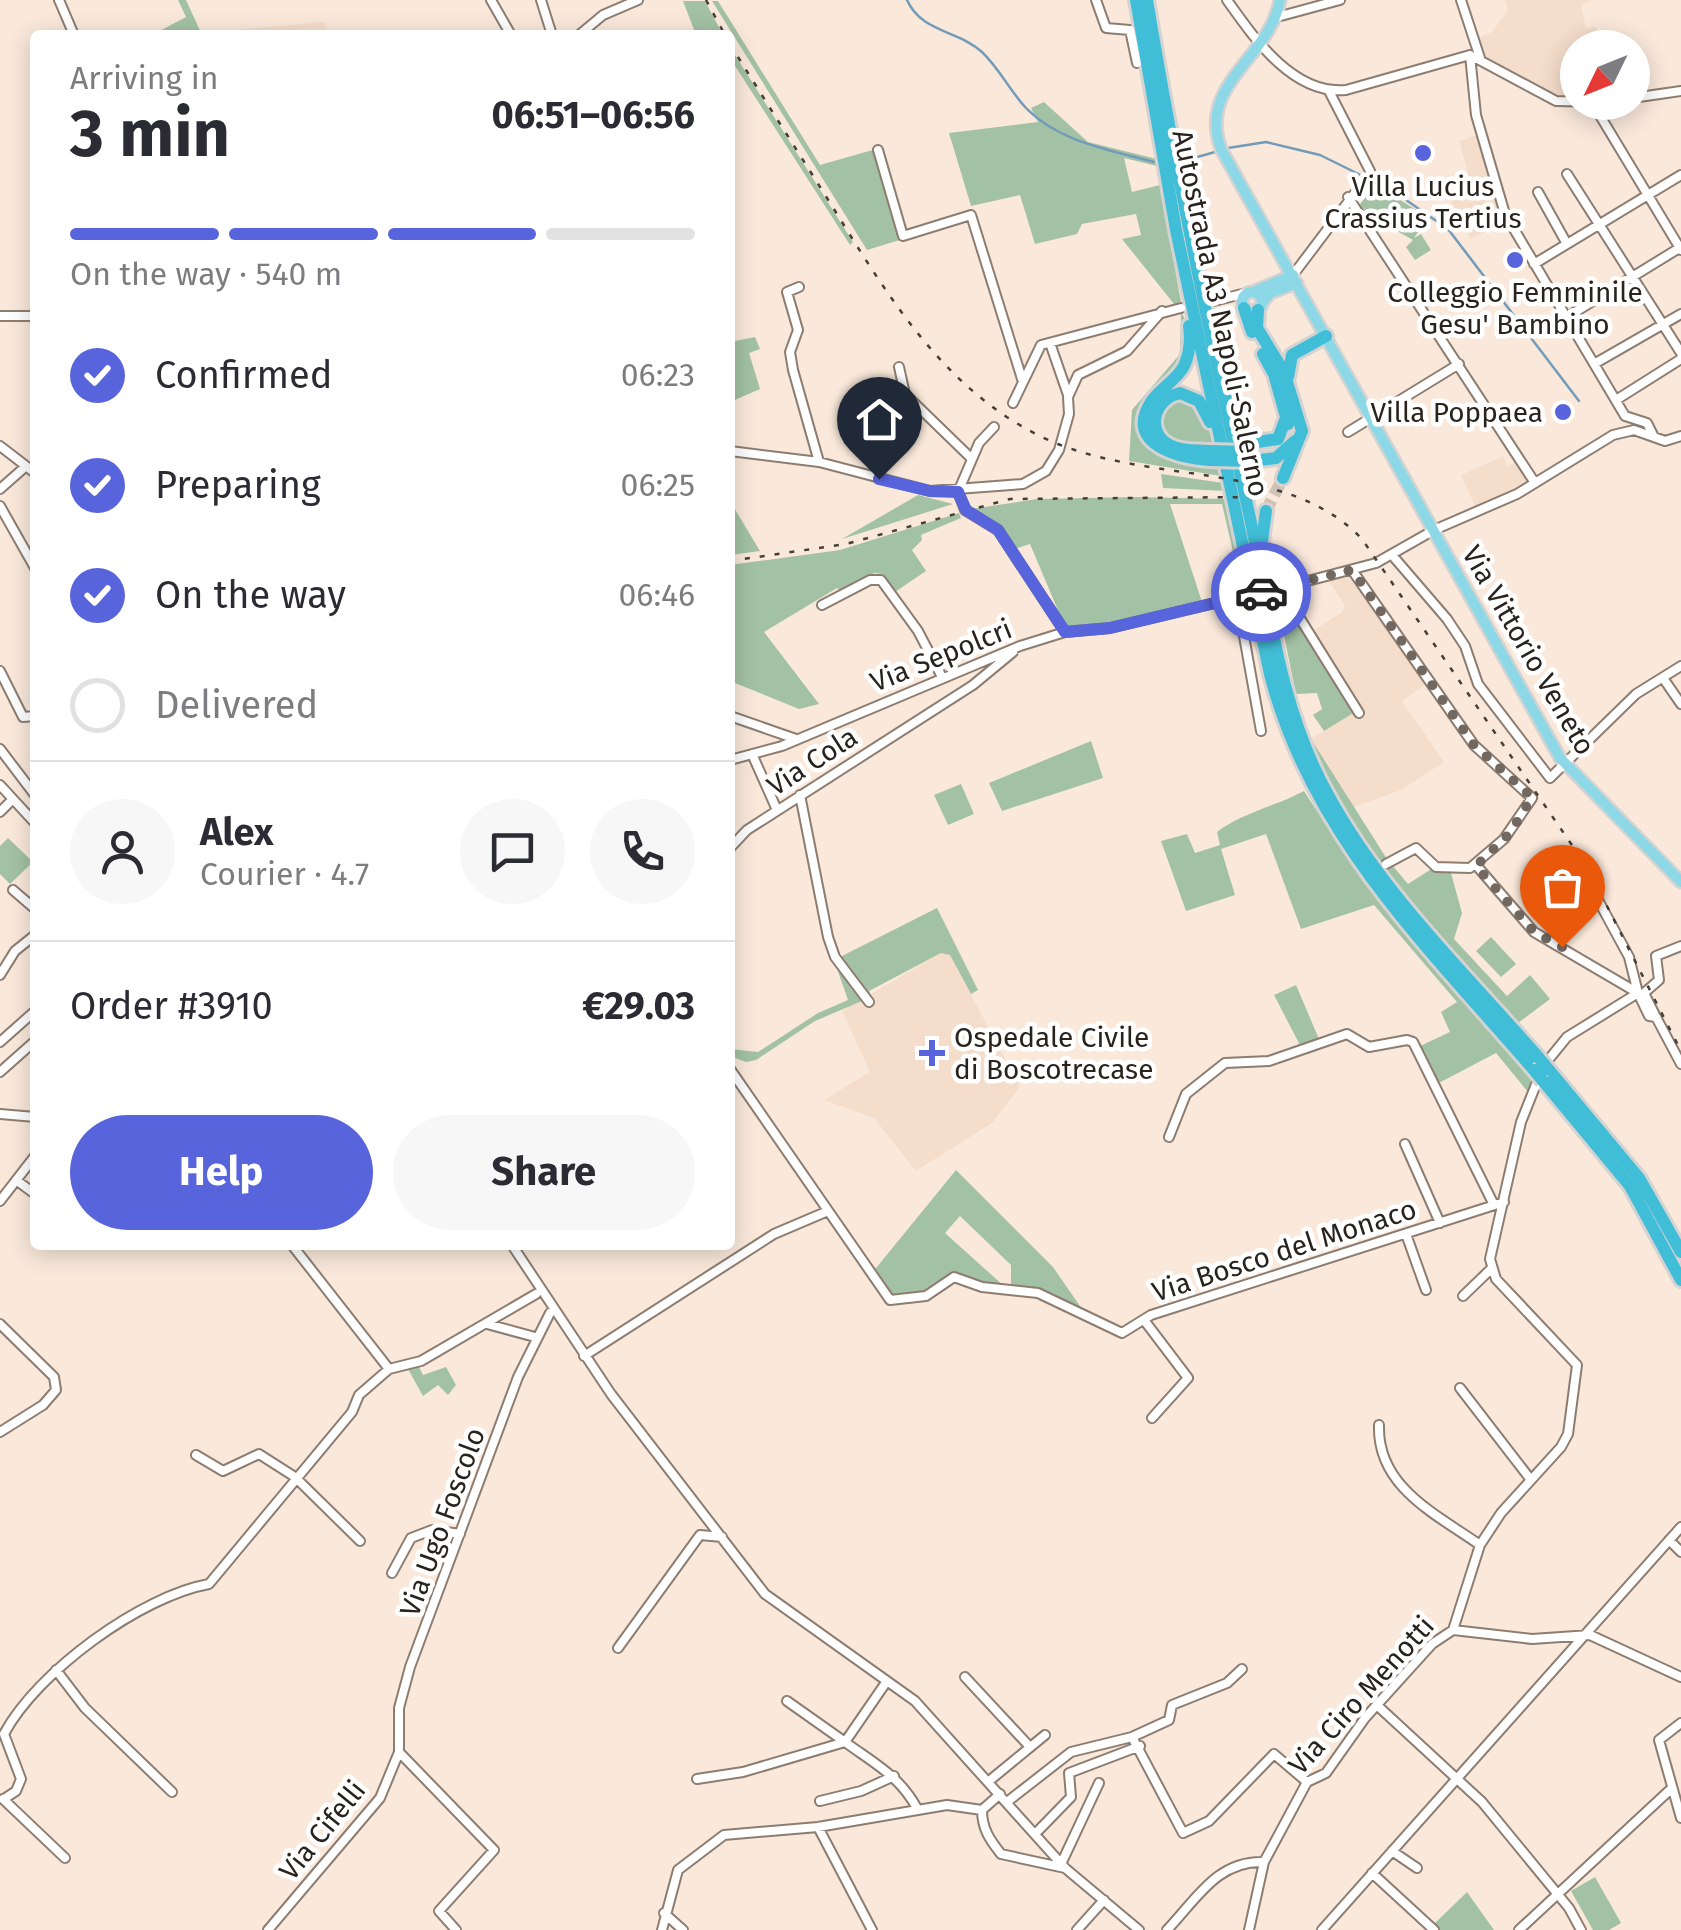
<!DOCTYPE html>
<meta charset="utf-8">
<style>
:root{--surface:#fff;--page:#f7f7f7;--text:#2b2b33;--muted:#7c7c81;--line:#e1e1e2;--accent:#5864db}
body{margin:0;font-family:"Fira Sans",sans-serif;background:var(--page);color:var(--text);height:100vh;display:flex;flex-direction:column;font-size:38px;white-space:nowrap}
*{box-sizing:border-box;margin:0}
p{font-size:32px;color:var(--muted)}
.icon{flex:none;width:55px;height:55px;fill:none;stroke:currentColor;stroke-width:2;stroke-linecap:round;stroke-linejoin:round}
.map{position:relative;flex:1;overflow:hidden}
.panel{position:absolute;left:30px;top:30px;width:705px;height:1220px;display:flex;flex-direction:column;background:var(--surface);border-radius:10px;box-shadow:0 5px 25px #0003}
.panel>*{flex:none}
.needle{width:65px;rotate:227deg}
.controls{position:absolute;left:1560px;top:30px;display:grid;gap:20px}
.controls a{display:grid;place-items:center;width:90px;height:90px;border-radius:50%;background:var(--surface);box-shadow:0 5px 25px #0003;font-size:50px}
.pin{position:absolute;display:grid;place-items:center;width:85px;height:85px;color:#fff;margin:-102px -42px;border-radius:50% 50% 50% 0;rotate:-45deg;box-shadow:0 0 10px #0007}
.pin .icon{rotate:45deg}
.courier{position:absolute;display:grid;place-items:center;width:100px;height:100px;margin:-50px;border:8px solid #5864db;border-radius:50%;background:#fff;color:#222;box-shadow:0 2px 12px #0007}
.headline em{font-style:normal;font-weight:700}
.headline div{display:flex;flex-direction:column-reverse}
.headline{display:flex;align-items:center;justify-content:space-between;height:170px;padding:0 40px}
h1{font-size:65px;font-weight:700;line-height:75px}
.bar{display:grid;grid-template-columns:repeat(4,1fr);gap:15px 10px;align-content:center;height:120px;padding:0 40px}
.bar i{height:12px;border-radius:8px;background:var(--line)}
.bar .current{background:var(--accent)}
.bar p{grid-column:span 4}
.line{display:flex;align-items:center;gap:25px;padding:0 40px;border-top:2px solid var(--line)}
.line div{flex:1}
.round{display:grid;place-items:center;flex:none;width:105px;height:105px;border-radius:52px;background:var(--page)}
ol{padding:0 40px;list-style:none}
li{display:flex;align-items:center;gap:30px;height:110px}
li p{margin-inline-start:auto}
li .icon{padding:10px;border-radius:50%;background:var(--accent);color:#fff;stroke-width:4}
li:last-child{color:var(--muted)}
li i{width:55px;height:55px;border:5px solid var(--line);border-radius:50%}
.button{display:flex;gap:20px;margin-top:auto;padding:20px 40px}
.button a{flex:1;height:115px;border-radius:60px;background:var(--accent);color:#fff;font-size:40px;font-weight:700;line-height:115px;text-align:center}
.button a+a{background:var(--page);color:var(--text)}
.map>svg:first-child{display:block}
.built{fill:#f5ddcb}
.green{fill:#a3c2a5}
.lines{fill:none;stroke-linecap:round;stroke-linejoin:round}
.stream{stroke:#729bb9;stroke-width:2.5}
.highway-tunnel{stroke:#d0c1b5;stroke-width:12;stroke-dasharray:12 6;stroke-linecap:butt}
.minor-casing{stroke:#8d7d71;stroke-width:12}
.major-casing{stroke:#d4d3d2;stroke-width:15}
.highway-casing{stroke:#d4d3d2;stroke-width:18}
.minor{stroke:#fff;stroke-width:8}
.major{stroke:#8dd8e7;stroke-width:10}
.highway{stroke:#41bed7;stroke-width:12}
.rail{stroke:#463f38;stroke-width:2.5;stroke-dasharray:5 10;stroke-linecap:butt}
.minor-bridge-casing{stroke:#8d7d71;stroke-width:12;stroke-linecap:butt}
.highway-bridge-casing{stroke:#d4d3d2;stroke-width:18;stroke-linecap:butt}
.minor-bridge{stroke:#fff;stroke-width:8}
.highway-bridge{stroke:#41bed7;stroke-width:12}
.done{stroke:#726860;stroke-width:10;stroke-dasharray:0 18}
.route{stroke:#5864db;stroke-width:12}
.poi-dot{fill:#5864db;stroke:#fff;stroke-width:4}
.labels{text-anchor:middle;stroke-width:9;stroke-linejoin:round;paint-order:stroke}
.poi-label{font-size:28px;fill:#29231e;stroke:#fff}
.street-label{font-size:28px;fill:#29231e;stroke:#fff}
</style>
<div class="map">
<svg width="1681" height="1930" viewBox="0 0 1681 1930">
<rect width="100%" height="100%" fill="#fae9db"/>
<!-- built -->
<path class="built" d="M 1505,0 L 1592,0 L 1581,5 L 1586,28 L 1596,26 L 1601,47 L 1578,48 L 1577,101 L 1554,97 L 1484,57 L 1477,38 L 1492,32 L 1508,10 Z
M 324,22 L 329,35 L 201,33 Z
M 1477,135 L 1506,223 L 1470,239 L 1441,184 L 1469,177 L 1459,141 Z
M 1503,456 L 1508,467 L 1518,458 L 1530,483 L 1476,508 L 1461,475 Z
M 1348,576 L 1426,684 L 1402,701 L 1444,762 L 1401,790 L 1354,807 L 1311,739 L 1360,708 L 1313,631 L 1342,612 L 1345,605 L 1328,580 Z
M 941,953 L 950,955 L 1020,1087 L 992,1123 L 916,1171 L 874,1118 L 824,1100 L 870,1072 L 842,1011 Z"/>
<!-- green -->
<path class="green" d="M 178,0 L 186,0 L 202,35 L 152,35 L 186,17 Z
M 683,1 L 705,1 L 723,35 L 696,35 Z
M 712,1 L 718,1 L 820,165 L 876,149 L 903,239 L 867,250 Z
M 730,47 L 853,242 L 850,245 L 730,58 Z
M 1044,102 L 1088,142 L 1157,159 L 1157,166 L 1124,158 L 1132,192 L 1160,185 L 1181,302 L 1174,304 L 1122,239 L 1141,235 L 1136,214 L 1082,224 L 1077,234 L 1035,244 L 1020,195 L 971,206 L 949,133 L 1038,122 L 1031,108 Z
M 1374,184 L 1428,217 L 1414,238 L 1421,234 L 1431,250 L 1415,260 L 1406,247 L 1413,240 L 1362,211 L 1359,206 Z
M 1181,312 C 1201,341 1172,373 1152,396 L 1156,450 L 1179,460 L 1218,463 L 1221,476 L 1129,461 L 1132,410 L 1180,354 Z
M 755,337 L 760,349 L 749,353 L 760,389 L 730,402 L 730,342 Z
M 1178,396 L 1203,410 L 1214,447 L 1180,446 L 1163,435 L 1157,416 Z
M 1161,474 L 1224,483 L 1226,491 L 1163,488 Z
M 918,495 L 953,504 L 842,539 Z
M 1134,497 L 1228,499 L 1240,554 L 1234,556 L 1222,504 L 1170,504 L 1202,602 L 1107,624 L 1065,627 L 1030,544 L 1014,549 L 989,518 L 971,509 L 1037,499 Z
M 730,501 L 760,551 L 730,555 Z
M 959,513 L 961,518 L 921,535 L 922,540 L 912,550 L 926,571 L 895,592 L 883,574 L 874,573 L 841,592 L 837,588 L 764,632 L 819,704 L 799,709 L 730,681 L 730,565 L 840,550 Z
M 1294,613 L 1355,712 L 1324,731 L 1313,715 L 1322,709 L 1317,693 L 1296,694 L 1281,621 Z
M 1311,739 L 1387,859 L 1408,884 L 1433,868 L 1451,873 L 1462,913 L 1454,939 L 1507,996 L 1530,975 L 1550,999 L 1518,1023 C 1441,934 1355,850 1311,739 Z
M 1091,741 L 1103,778 L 1002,811 L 989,783 Z
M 961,784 L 974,814 L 948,825 L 934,795 Z
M 1304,791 L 1364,883 L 1532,1081 L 1528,1092 L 1496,1053 L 1437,1084 L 1418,1047 L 1450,1032 L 1441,1012 L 1457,1002 L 1374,905 L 1301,929 L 1266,834 L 1221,849 L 1235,895 L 1186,911 L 1161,841 L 1187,834 L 1195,853 L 1220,845 L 1217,832 C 1242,813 1276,806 1304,791 Z
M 8,838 L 33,862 L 10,884 L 0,874 L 0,846 Z
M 937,908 L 978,990 L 971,994 L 950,955 L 941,953 L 869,991 L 871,996 L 866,993 L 840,957 Z
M 1491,937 L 1516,964 L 1501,977 L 1476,951 Z
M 835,963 L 862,1001 L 815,1021 L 756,1060 L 746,1062 L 730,1056 L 730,1049 L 758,1052 L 818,1013 L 848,1000 Z
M 1296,985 L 1319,1039 L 1301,1047 L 1274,995 Z
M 956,1170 L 1053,1267 L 1082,1309 L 1036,1290 L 1011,1286 L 1011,1265 L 960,1216 L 945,1233 L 1005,1287 L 954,1276 L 922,1295 L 893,1297 L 872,1273 Z
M 418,1365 L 423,1375 L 446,1367 L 456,1385 L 448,1395 L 438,1385 L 423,1396 L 408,1369 Z
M 1595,1877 L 1621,1923 L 1609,1930 L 1593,1930 L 1571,1891 Z
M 1467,1892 L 1494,1930 L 1439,1930 L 1433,1925 Z"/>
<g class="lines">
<!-- stream -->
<path class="stream" d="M 907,0 C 922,33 958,30 982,52 C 999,68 1010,91 1026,108 C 1059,142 1110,150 1154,162
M 1228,148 L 1266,142 L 1320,155 L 1393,191 L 1448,229 L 1579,401
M 1183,161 L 1215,152"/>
<!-- highway-tunnel -->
<path class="highway-tunnel" d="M 1266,511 L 1283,478"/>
<defs>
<path id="minor" d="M 59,0 L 74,35
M 491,0 L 511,35
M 541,0 L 552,35
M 1096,0 L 1106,28 L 1130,30 L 1137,63
M 1227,0 C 1254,38 1293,95 1346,90 L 1470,55 L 1556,101 L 1605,102
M 1461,0 L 1480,58
M 1277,17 L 1340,0
M 579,35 L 603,15 L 638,0
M 1470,55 L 1476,115 L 1505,214 L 1625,416 L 1647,423 L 1654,437
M 1329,91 L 1370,171
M 1632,98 L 1681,91
M 1593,104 L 1681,250
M 878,150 L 903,236 L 971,215 L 1022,379
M 1567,174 L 1681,353
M 1538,192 L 1567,244
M 1348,197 L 1535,483
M 1534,264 L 1681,175
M 1293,275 L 1364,181
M 799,287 L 787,292 L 798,330 L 790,352 L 793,370 L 819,462
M 1214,301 L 1246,293
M 0,316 L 35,316
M 1567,317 L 1681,247
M 1050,343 L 1068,395
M 1594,364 L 1681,314
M 899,367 L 905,394 L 972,459
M 1616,400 L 1681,359
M 1013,403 L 1041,345 L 1181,308
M 1348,432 L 1459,364
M 0,446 L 35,473
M 730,451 L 819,462 L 930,491 L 1023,484 L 1046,471 L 1059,450 L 1069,414 L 1068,397 L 1078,375 L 1127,351 L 1162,311
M 0,489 L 25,467
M 958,492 L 965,510 L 998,530 L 1065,632
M 958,492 L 979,443 L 994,427
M 0,506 L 35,568
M 1392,555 L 1447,619 L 1465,646 L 1478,684 L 1550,778 L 1636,694 L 1681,666
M 1352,570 L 1474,745 L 1532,798 L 1504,839 L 1470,868 L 1436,867 L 1416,848 L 1386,864
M 1237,597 L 1261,731
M 822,605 L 870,580 L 881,580 L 918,631 L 942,677
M 0,671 L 23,717 L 35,716
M 1663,678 L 1681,704
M 1359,713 L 1281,588 L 1376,563 L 1434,530 L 1517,494 L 1613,435 L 1634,430 L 1665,441 L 1681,436
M 730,716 L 796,739
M 0,749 L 35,795
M 752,754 L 777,810
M 730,760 L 782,746 L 1020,646 L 1065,632 L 1110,628 L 1248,595
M 0,785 L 35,823
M 800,795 L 828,937 L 835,957 L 869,1002
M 0,812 L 13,799
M 730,848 L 747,830 L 973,685 L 1013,652
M 1476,865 L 1534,932 L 1638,993 L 1629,957 L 1579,865
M 13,890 L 35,909
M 0,975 L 15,951 L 35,935
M 1656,1017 L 1681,1064
M 0,1042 L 35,1011
M 1545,1064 L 1567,1037 L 1638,993 L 1649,1016 L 1656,1017 L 1644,993 L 1659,980 L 1656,956 L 1681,946
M 730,1069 L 890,1300 L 926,1296 L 954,1277 L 982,1287 L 1038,1293 L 1122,1333 L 1151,1315 L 1504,1202
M 0,1072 L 35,1041
M 0,1114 L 35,1117
M 1169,1137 L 1186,1094 L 1225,1063 L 1269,1061 L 1347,1034 L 1369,1047 L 1407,1040 L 1413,1042 L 1494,1205
M 1405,1144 L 1440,1223
M 16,1180 L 35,1194
M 0,1201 L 35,1156
M 1406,1234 L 1426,1290
M 292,1245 L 389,1369
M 512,1245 L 611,1394 L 765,1594 L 915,1701 L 1065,1868 L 1139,1930
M 1463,1296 L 1492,1268
M 1144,1320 L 1188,1378 L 1152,1418
M 0,1324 L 54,1377 L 56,1390 L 43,1405 L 0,1432
M 487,1324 L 535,1337
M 584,1356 L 774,1234 L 828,1211
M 1460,1388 L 1531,1480
M 1379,1425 C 1377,1487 1436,1514 1480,1545
M 196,1455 L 223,1471 L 259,1454 L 295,1477 L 360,1541
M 1669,1540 L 1681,1552
M 392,1573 L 411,1538 L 432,1530 L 460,1534
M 1453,1630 L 1532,1639 L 1590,1635 L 1681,1677
M 618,1648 L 700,1535 L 722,1537
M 56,1670 L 85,1708 L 172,1792
M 965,1677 L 1030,1747
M 887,1681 L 845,1742 C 875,1764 900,1776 918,1810
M 787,1701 L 845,1742
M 1380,1708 L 1482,1802 L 1569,1908 L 1581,1930
M 1681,1723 L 1659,1740 L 1681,1818
M 1132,1737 L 1183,1833 L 1209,1821 L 1274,1754 L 1307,1782
M 399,1752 L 494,1850 L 439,1911 L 456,1930
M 697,1779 L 743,1772 L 845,1742
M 989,1781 L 1045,1735
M 1000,1794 L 982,1810 C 982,1829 990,1840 1001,1854 L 1065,1868
M 3,1799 L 65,1858
M 4,1799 L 16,1791 L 21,1779 L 4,1734 C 37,1672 141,1596 209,1584 L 352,1412 L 359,1395 L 389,1369 L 421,1361 L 536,1294
M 820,1801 L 861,1791 L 894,1776
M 1007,1802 L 1071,1752 L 1132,1737 L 1169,1720 L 1172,1705 L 1227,1683 L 1242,1669
M 818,1827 L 872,1930
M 1035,1834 L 1071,1797 L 1069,1773 L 1140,1746
M 1392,1851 L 1417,1868
M 1062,1862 L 1099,1783
M 1372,1873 L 1434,1930
M 664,1913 L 683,1930
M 268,1930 L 380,1798 L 399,1752 L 399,1708 L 410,1667 L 518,1377 L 550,1313
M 662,1930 L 678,1870 L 724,1835 L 818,1827 L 947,1805 L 982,1810
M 1077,1930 L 1104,1900
M 1167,1930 C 1196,1900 1217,1860 1264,1862
M 1249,1930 L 1264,1862 L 1307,1782 L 1326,1773 L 1365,1718 L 1432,1644 L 1453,1630 L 1480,1545 L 1501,1513 L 1561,1447 L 1568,1434 L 1577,1365 L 1496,1279 L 1490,1259 L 1521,1122 L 1539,1077
M 1322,1930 L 1681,1527
M 1519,1930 L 1672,1788"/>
<path id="major" d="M 1280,0 C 1270,58 1197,84 1221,149 L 1560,758 L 1681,882
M1242 302a10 10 0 1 1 20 0a10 10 0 1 1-20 0Z
M 1253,292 L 1293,275
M 1262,303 L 1270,293 L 1297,283"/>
<path id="highway" d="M 1136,0 L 1176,230 L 1270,674 C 1311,835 1429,948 1534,1070
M 1147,0 C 1176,174 1212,346 1250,518 C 1270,612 1280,708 1327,793 C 1380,892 1466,974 1539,1058
M 1244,308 L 1252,332
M 1258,310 L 1257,328 L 1284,372 L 1302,431 L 1283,478
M 1189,326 C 1191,340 1190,353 1184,366 C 1176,381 1160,388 1151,402 C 1123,445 1181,458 1210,460
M 1263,354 L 1274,374 L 1288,424
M 1288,377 L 1292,355 L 1326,336
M 1226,379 L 1246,431 L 1257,442 L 1278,439 L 1286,418
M 1208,451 C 1197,450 1184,451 1174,447 C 1144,436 1152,399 1180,393 L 1199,401 L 1210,422
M 1253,461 L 1276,458 L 1295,441
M 1262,541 L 1266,511
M 1549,1070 L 1639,1178 L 1681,1252
M 1543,1081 L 1630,1186 L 1681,1280"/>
</defs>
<!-- minor casing -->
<use href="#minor" class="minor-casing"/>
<!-- major casing -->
<use href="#major" class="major-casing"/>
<!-- highway casing -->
<use href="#highway" class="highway-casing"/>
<!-- minor -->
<use href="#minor" class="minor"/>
<!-- major -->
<use href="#major" class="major"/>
<!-- highway -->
<use href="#highway" class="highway"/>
<!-- rail -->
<path class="rail" d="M 706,0 L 725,35
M 730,44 C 762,96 795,147 827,198 C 885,291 941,388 1042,437 C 1146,487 1285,458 1362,539 L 1587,867 L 1681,1051
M 730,561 L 846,544 L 1010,499 L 1253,497"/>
<defs>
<path id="minor-bridge" d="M 1248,595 L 1281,588"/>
<path id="highway-bridge" d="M 1208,451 L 1250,452
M 1210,460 L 1253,461
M 1539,1058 L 1549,1070
M 1534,1070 L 1543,1081"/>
</defs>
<!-- minor-bridge casing -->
<use href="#minor-bridge" class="minor-bridge-casing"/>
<!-- highway-bridge casing -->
<use href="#highway-bridge" class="highway-bridge-casing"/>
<!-- minor-bridge -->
<use href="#minor-bridge" class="minor-bridge"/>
<!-- highway-bridge -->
<use href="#highway-bridge" class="highway-bridge"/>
</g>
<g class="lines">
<!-- done -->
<path class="done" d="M 1261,592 L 1352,570 L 1474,745 L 1532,797 L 1510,833 L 1476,866 L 1534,932 L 1562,947"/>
<!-- route -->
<path class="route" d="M 879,479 L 930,491 L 958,492 L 966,510 L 998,530 L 1065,632 L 1110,628 L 1261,592"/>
</g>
<!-- markers -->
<g class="poi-dot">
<circle cx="1423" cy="153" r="10"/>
<circle cx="1515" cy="260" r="10"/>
<circle cx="1563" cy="412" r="10"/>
<path d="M927 1038h10v10h10v10h-10v10h-10v-10h-10v-10h10z"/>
</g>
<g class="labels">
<!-- poi labels -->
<g class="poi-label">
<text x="1423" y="196">Villa Lucius<tspan x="1423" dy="32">Crassius Tertius</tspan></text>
<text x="1515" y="302">Colleggio Femminile<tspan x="1515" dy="32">Gesu' Bambino</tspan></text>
<text x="1543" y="422" text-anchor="end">Villa Poppaea</text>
<text x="954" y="1047" text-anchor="start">Ospedale Civile<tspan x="954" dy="32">di Boscotrecase</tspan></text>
</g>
<!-- street labels -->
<g class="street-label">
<text transform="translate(1221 313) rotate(78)" y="10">Autostrada A3 Napoli-Salerno</text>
<text transform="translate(1529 650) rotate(60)" y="10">Via Vittorio Veneto</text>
<text transform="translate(941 655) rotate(-22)" y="10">Via Sepolcri</text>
<text transform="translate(812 761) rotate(-33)" y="10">Via Cola</text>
<text transform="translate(1284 1250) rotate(-18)" y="10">Via Bosco del Monaco</text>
<text transform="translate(442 1522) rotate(-70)" y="10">Via Ugo Foscolo</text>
<text transform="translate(1361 1695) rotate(-48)" y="10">Via Ciro Menotti</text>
<text transform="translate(322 1830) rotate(-51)" y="10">Via Cifelli</text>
</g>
</g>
</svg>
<div class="controls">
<a><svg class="needle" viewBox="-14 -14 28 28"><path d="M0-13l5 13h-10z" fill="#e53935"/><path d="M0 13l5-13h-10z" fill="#7c7c81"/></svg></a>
</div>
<div class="pin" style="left:1562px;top:947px;background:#ea580c"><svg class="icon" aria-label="bag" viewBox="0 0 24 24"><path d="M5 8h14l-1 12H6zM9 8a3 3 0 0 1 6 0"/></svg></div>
<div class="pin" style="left:879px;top:479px;background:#1f2937"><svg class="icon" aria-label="home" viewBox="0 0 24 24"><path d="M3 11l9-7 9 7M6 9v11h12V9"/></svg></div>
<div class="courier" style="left:1261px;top:592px"><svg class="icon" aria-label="car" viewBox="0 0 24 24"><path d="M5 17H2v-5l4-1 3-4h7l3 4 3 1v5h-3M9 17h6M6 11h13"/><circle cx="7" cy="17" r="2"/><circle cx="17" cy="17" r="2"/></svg></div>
<section class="panel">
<div class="headline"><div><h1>3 min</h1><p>Arriving in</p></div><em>06:51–06:56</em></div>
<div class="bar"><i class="current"></i><i class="current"></i><i class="current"></i><i></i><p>On the way · 540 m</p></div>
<ol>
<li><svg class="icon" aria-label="check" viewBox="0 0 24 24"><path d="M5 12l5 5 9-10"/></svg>Confirmed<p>06:23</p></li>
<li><svg class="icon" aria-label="check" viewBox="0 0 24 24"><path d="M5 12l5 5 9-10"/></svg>Preparing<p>06:25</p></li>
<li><svg class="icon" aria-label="check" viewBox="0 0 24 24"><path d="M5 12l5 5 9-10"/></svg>On the way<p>06:46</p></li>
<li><i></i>Delivered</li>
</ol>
<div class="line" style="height:180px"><a class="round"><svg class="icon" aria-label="person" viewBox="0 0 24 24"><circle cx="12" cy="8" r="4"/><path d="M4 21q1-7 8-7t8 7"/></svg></a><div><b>Alex</b><p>Courier · 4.7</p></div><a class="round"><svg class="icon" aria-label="chat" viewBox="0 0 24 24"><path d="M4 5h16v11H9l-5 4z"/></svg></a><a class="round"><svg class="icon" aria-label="phone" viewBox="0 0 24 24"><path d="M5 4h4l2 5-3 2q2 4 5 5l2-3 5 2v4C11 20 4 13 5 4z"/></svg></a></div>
<div class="line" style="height:130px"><div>Order #3910</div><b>€29.03</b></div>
<div class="button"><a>Help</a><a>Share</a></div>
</section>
</div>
